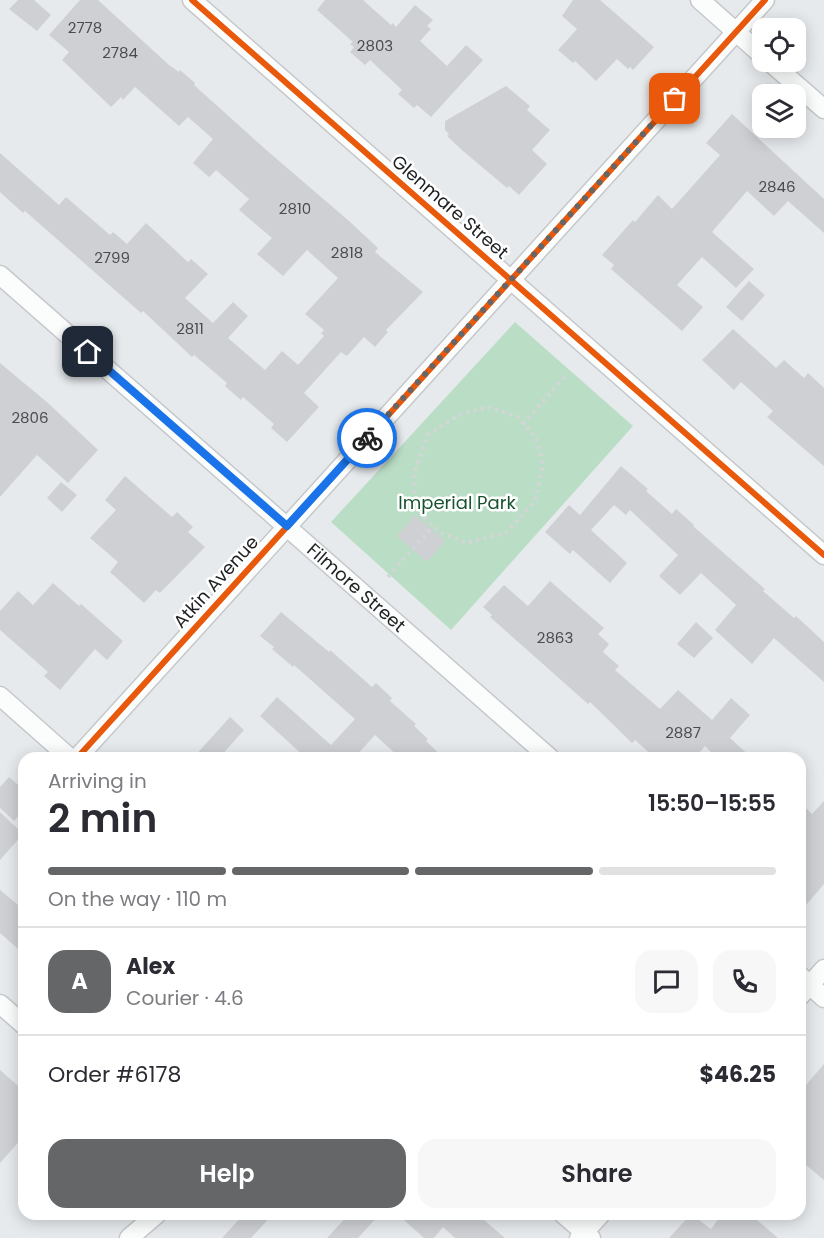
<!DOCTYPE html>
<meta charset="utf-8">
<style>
:root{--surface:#fff;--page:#f7f7f7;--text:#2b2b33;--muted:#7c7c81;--line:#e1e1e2;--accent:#646668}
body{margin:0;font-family:Poppins,sans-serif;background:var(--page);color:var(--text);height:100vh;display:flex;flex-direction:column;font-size:22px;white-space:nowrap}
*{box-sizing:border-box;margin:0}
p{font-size:20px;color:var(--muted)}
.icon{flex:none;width:33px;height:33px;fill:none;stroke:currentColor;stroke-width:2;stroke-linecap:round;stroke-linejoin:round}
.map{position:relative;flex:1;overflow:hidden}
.side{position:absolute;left:18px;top:752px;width:788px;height:468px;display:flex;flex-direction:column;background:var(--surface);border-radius:18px;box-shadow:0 3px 15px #0003}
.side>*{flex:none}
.tools{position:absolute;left:752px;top:18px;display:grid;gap:12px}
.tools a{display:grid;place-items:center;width:54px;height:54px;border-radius:12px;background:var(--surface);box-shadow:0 3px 15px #0003;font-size:30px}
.pin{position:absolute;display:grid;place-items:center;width:51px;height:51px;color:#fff;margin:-26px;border-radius:12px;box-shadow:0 3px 9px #0006}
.courier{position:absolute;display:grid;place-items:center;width:60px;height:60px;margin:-30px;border:4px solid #1a73e8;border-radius:50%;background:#fff;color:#222;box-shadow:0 2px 8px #0007}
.summary em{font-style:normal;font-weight:600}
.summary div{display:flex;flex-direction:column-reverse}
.summary{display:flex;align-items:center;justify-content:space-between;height:102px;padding:0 30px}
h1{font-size:39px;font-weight:600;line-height:45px}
.bar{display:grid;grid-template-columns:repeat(4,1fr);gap:9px 6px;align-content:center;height:72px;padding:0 30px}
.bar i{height:8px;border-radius:4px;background:var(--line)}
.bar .selected{background:var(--accent)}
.bar p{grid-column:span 4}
.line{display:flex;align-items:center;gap:15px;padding:0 30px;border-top:2px solid var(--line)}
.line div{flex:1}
.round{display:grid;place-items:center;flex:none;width:63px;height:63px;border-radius:18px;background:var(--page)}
.cta{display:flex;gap:12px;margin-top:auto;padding:12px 30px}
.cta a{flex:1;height:69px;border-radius:18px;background:var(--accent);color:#fff;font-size:24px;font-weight:600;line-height:69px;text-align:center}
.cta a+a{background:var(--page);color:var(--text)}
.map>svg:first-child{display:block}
.green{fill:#baddc6}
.building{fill:#cfd0d3}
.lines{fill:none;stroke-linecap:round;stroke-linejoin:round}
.minor-casing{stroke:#c6c8cb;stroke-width:21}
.path{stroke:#d4d5d6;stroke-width:4;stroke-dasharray:3 4.5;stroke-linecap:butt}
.minor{stroke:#fbfcfc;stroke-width:18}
.cycleway-casing{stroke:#fff;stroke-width:10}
.cycleway{stroke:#e8590c;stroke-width:6}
.done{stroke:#646668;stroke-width:6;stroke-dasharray:0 10.8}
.route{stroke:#1a73e8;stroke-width:8}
.labels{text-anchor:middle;stroke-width:5;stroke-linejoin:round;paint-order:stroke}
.number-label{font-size:15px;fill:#4a4b4e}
.street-label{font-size:18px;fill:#1d1f21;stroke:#fff}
.park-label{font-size:18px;fill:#18532f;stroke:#fff}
</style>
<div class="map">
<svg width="824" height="1238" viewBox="0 0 824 1238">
<rect width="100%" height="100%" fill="#e7eaed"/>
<!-- green -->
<path class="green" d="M 515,322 L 633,426 L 451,630 L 331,522 Z"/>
<!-- building -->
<path class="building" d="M 18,0 L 34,0 L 51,15 L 37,31 L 9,9 Z
M 80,0 L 98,0 L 169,65 L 179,72 L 180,70 L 195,83 L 194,85 L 264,148 L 349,221 L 378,248 L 375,252 L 423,292 L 386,330 L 388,332 L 375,347 L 364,337 L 347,356 L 341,352 L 304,393 L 319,407 L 287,442 L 271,428 L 274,424 L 243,397 L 241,400 L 225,386 L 227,383 L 194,355 L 192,357 L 143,311 L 141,313 L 25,211 L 23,213 L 0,192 L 0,153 L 59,205 L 66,197 L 110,235 L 113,232 L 127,244 L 146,223 L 188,262 L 191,259 L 208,274 L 185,298 L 213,323 L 233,302 L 248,316 L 228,338 L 265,370 L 282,351 L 298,365 L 324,336 L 321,333 L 324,330 L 305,314 L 338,278 L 307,250 L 283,276 L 257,254 L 272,238 L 239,210 L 249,199 L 216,170 L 209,177 L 193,163 L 213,139 L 188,117 L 179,126 L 135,87 L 123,100 L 121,97 L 111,107 L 62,60 L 69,52 L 49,35 Z
M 325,0 L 363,0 L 391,25 L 393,23 L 396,27 L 415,5 L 433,20 L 427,26 L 431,29 L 420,41 L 447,66 L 466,45 L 483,60 L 431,117 L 417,105 L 414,108 L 398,94 L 402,90 L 370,60 L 365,65 L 350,52 L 354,47 L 350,44 L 353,42 L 317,10 Z
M 573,0 L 600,0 L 654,47 L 633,70 L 630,67 L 628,69 L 617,59 L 596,81 L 575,61 L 573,63 L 558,50 L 577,29 L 562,16 Z
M 506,86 L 530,106 L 527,110 L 550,130 L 532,150 L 547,164 L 519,195 L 509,186 L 507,188 L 463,151 L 447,136 L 449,134 L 445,130 L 445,121 Z
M 732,114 L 824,199 L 824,233 L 788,201 L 774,216 L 747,191 L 712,232 L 754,269 L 736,288 L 702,257 L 677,285 L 703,307 L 682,331 L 611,269 L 614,265 L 602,255 L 633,220 L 635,222 L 658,195 L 672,209 L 720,155 L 706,143 Z
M 749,281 L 765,295 L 742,321 L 726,307 Z
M 733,329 L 776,368 L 784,360 L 804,378 L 808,373 L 824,388 L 824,466 L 767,417 L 773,411 L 741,382 L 734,390 L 702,360 Z
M 0,363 L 48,403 L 98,450 L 68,483 L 37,455 L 0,497 Z
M 621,466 L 648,489 L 646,491 L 672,514 L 676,509 L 694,525 L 693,526 L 765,589 L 763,591 L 794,618 L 796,616 L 824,642 L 824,682 L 774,638 L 752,664 L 715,630 L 736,605 L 701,573 L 680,595 L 659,576 L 678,555 L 630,510 L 626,515 L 614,505 L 591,530 L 627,563 L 610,583 L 573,550 L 570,554 L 545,532 L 569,505 L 580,515 Z
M 125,476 L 172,517 L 177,512 L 193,527 L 188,532 L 205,547 L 160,593 L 156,590 L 144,603 L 110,572 L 118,562 L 90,538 L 116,510 L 105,500 Z
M 61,482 L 77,495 L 62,512 L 47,498 Z
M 415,515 L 445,541 L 427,562 L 397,536 Z
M 550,581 L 604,628 L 598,634 L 609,644 L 603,652 L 619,666 L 615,670 L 660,709 L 678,690 L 712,720 L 731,698 L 750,715 L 730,738 L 752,758 L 717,758 L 705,746 L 695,758 L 655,758 L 635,740 L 632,743 L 590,702 L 588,704 L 490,617 L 492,615 L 483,607 L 504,585 L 528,606 Z
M 53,583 L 79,606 L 81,604 L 123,641 L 107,660 L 95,649 L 60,690 L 44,676 L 48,672 L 0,630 L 0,611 L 18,591 L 33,605 Z
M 281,612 L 329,652 L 330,650 L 372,687 L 376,683 L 392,698 L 390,701 L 416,724 L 414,726 L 428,739 L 426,741 L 444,758 L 400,758 L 375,735 L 354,758 L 306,758 L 260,716 L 277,697 L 331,745 L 355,719 L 294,665 L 293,667 L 272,649 L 274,647 L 260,636 Z
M 696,622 L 713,638 L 694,658 L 677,644 Z
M 230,717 L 244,730 L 219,758 L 193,758 Z
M 9,777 L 24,790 L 24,810 L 14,821 L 0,808 L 0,787 Z
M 824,801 L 824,884 L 800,912 L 800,802 L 812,814 Z
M 0,812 L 23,834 L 0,860 Z
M 0,890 L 24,910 L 24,954 L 0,933 Z
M 824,1064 L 824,1180 L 800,1160 L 800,1092 Z
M 0,1070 L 24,1091 L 24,1136 L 0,1163 Z
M 244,1214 L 273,1214 L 251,1238 L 222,1238 Z
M 349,1214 L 380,1214 L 358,1238 L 327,1238 Z
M 397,1214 L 477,1214 L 505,1238 L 455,1238 L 443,1227 L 434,1238 L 424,1238 Z
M 691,1214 L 711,1229 L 722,1214 L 750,1214 L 778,1238 L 669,1238 Z"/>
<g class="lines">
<defs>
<g id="minor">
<path d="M 192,0 L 824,555"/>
<path d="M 700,0 L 762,55"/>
<path d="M 770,62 L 824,109"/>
<path id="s1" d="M 0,275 L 550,758"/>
<path d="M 0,696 L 70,758"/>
<path d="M 77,758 L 765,0"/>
<path d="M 800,976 L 824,998"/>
<path d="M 800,996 L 824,969"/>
<path d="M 0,1004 L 24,1025"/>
<path d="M 563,1214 L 591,1238"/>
<path d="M 129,1238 L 157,1214"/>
<path d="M 579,1238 L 601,1214"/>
</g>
</defs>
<!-- minor casing -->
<use href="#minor" class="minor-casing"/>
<!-- path -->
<path class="path" d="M 488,407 L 518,417 L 536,438 L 543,465 L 535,501 L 506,533 L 466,543 L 442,533 L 422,516 L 414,495 L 415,471 L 428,435 L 459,415 Z
M 523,424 L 567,374
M 388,577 L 433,526"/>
<!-- minor -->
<use href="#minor" class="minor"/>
<defs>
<path id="cycleway" d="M 192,0 L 824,555
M 77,758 L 765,0"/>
</defs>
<!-- cycleway casing -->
<use href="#cycleway" class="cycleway-casing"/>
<!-- cycleway -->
<use href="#cycleway" class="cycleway"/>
</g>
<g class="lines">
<!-- done -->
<path class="done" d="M 367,438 L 675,99"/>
<!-- route -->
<path class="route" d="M 88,352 L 287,526 L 367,438"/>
</g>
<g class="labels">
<!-- number labels -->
<g class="number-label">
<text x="85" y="33">2778</text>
<text x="375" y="51">2803</text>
<text x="120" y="58">2784</text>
<text x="777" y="192">2846</text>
<text x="295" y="214">2810</text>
<text x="347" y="258">2818</text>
<text x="112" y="263">2799</text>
<text x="190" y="334">2811</text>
<text x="30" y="423">2806</text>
<text x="555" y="643">2863</text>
<text x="683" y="738">2887</text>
</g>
<!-- street labels -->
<g class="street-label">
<text transform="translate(450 207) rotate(41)" y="6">Glenmare Street</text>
<text transform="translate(216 582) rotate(-48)" y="6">Atkin Avenue</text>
<text dy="6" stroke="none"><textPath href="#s1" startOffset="474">Filmore Street</textPath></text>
</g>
<!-- park labels -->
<g class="park-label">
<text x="457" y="509">Imperial Park</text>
</g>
</g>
</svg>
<div class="tools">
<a><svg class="icon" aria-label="locate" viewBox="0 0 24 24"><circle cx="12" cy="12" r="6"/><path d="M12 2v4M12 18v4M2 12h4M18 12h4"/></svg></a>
<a><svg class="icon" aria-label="layers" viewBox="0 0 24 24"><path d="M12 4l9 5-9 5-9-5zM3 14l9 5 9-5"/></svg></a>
</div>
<div class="pin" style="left:675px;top:99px;background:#ea580c"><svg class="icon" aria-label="bag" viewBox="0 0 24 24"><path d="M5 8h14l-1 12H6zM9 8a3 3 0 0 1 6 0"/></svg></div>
<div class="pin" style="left:88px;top:352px;background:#1f2937"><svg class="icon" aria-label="home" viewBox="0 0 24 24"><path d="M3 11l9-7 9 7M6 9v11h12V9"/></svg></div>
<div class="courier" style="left:367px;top:438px"><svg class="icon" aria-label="bike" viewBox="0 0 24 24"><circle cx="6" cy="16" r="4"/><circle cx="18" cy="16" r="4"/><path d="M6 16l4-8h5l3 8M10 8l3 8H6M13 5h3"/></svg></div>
<section class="side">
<div class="summary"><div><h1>2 min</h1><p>Arriving in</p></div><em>15:50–15:55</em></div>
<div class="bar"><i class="selected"></i><i class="selected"></i><i class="selected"></i><i></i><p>On the way · 110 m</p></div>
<div class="line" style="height:108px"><b class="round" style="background:var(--accent);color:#fff">A</b><div><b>Alex</b><p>Courier · 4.6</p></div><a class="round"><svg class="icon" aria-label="chat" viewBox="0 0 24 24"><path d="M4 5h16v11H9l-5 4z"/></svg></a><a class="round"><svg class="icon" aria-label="phone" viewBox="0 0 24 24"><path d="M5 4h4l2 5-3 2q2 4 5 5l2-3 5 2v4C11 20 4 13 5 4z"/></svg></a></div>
<div class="line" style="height:78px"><div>Order #6178</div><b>$46.25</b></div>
<div class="cta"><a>Help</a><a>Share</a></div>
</section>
</div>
